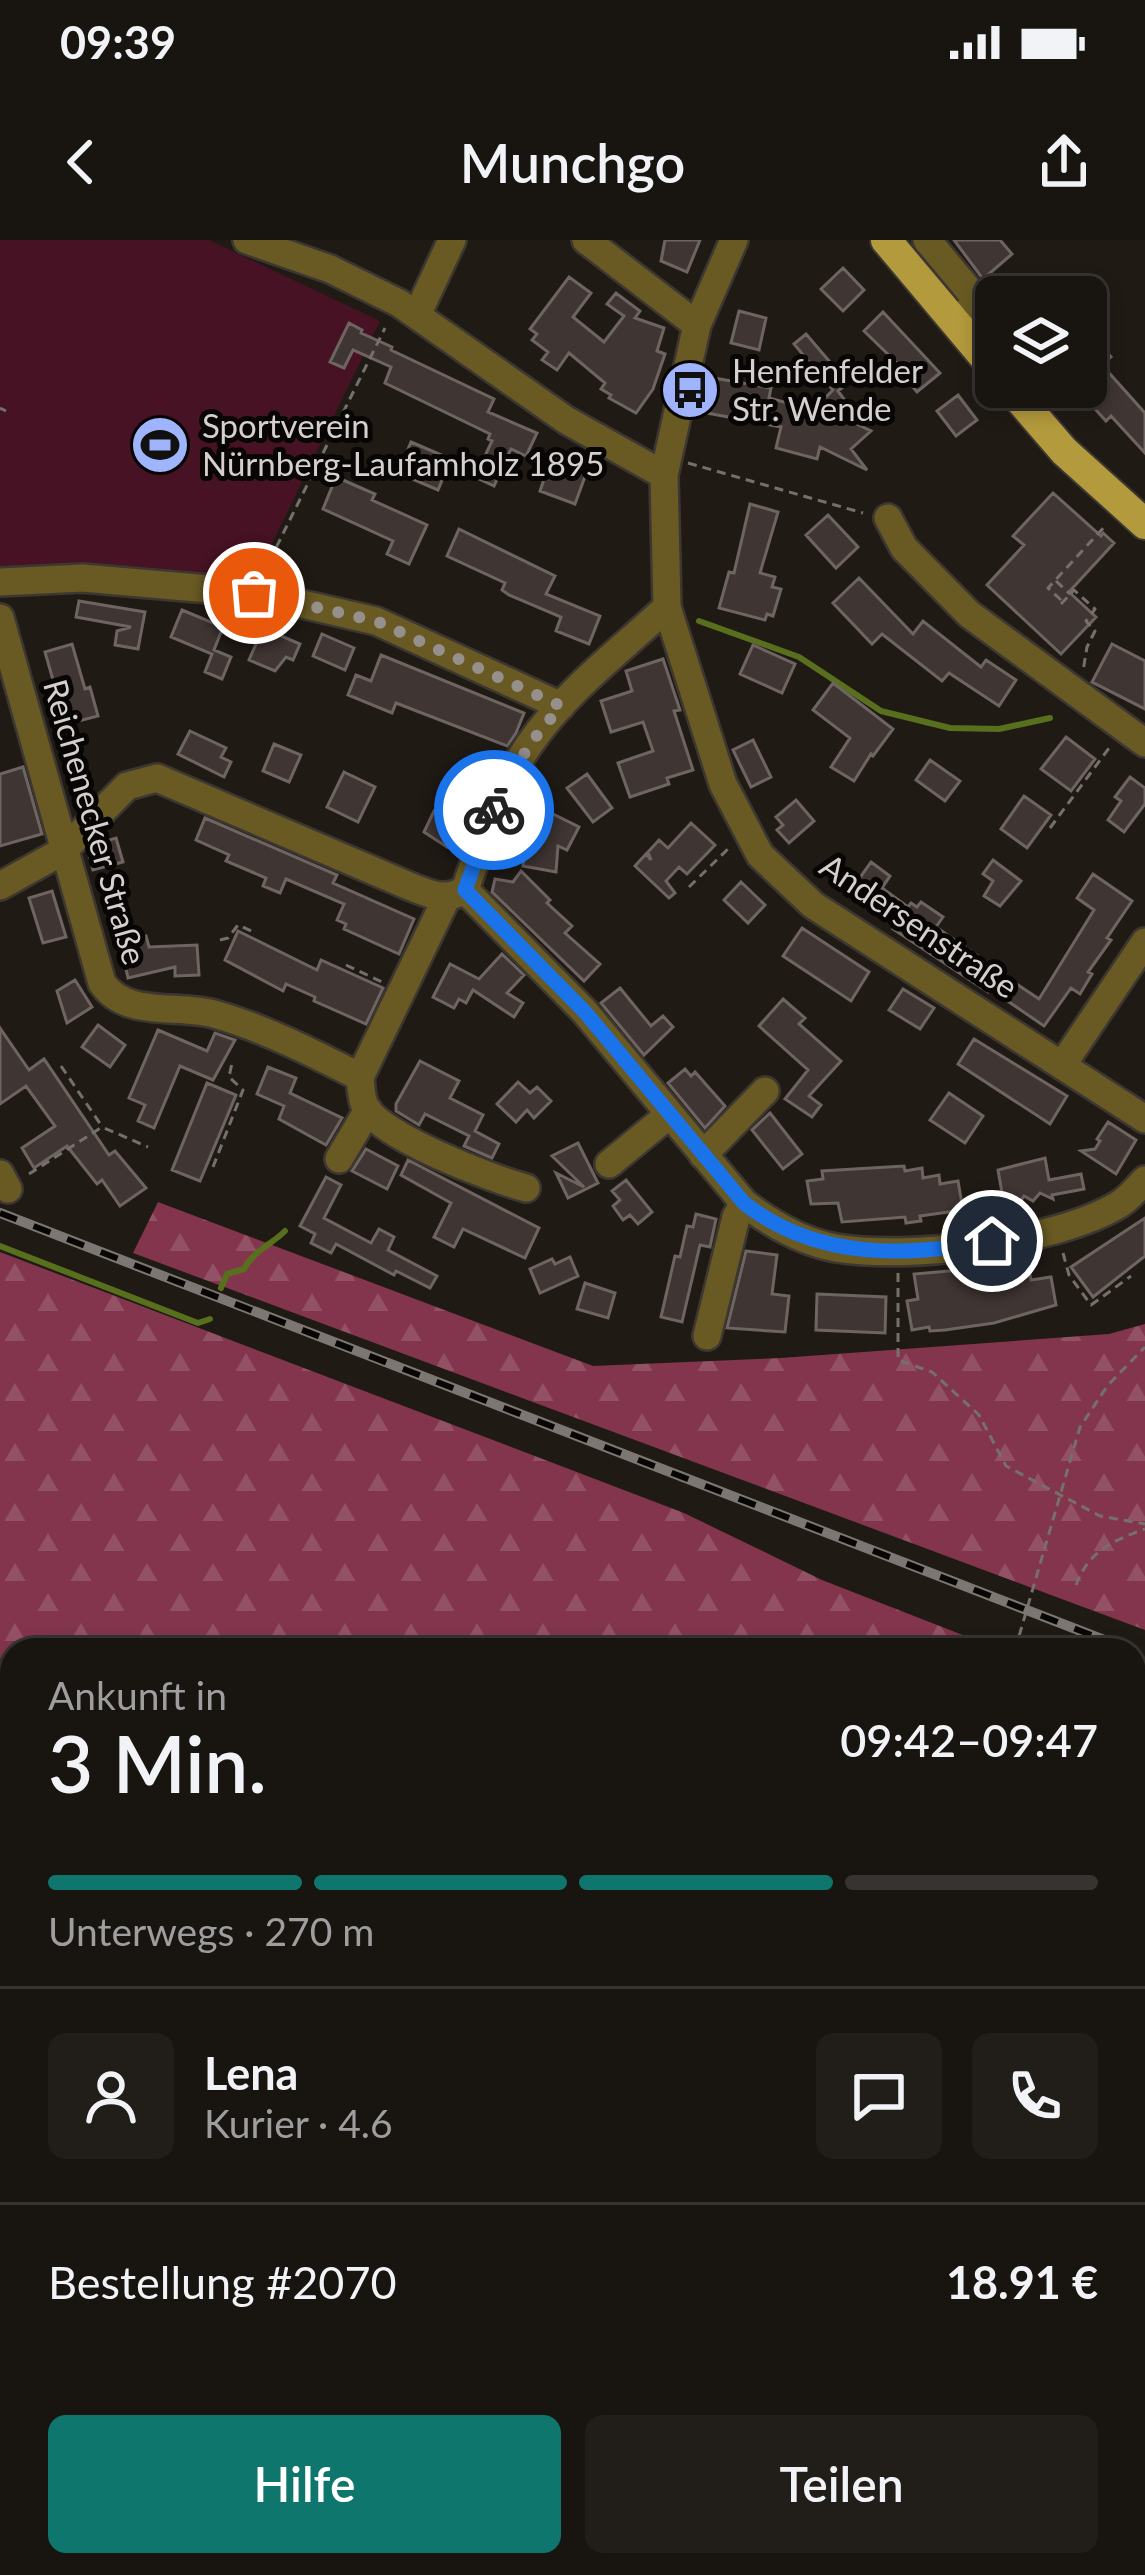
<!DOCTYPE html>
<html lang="de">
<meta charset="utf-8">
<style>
:root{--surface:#181410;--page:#211d19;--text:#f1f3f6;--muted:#9f9e9f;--line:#363330;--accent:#0f766e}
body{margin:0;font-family:Lato,sans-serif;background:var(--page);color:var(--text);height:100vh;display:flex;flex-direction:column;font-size:45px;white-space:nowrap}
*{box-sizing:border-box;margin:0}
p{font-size:39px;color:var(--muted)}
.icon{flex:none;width:66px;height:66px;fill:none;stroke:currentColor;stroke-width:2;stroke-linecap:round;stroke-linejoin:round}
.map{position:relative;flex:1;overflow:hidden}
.details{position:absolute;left:0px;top:1398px;width:1146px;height:939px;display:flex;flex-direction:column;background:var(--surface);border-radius:36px 36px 0 0;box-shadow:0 6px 18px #0003,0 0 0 3px var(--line)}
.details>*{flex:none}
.fabs{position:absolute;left:975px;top:36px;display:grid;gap:24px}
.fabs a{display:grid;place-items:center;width:132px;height:132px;border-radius:18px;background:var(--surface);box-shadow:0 6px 18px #0003,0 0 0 3px var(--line);font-size:60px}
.pin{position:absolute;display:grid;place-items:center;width:102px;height:102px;color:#fff;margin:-51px;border:6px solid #fff;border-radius:50%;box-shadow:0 3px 12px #0007}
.courier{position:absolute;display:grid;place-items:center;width:120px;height:120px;margin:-60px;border:9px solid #1a73e8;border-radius:50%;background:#fff;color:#222;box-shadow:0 3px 15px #0007}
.overview em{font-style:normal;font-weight:600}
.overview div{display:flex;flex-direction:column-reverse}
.overview{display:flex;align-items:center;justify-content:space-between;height:204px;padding:0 48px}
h1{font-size:78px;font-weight:600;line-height:90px}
.bar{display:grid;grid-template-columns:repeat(4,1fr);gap:18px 12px;align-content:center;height:144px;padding:0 48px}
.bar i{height:15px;border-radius:9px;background:var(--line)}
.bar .selected{background:var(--accent)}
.bar p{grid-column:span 4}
.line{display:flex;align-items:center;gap:30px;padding:0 48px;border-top:3px solid var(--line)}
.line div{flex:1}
.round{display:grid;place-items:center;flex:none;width:126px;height:126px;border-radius:18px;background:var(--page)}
.action{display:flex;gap:24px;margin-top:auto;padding:24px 48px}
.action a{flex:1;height:138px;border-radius:18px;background:var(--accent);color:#fff;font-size:48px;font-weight:600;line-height:138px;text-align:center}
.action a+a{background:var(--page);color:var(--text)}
.status{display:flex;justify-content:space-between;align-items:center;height:84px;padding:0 60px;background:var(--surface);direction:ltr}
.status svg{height:33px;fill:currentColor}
header{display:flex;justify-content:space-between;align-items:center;height:156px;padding:0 48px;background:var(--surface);font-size:54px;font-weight:600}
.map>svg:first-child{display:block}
.grass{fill:url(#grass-dots)}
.forest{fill:url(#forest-firs)}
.park{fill:#461224}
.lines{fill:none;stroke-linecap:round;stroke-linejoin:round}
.stream{stroke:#586f1d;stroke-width:6}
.building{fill:#3f3533;stroke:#6e6461;stroke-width:3}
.minor-casing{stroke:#3d3732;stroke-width:32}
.major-casing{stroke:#3d3732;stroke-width:34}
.path{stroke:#76706c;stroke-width:3;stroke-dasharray:9 6;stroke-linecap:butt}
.minor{stroke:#695a23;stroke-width:27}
.major{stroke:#b39a3d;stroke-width:30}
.rail-casing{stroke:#7d7773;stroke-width:10}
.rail{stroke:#080604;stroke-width:6;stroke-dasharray:18;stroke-linecap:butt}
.done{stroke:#96908d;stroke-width:12;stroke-dasharray:0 21.6}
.route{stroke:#1a73e8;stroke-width:15}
.labels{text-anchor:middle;stroke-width:10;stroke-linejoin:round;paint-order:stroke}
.poi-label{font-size:33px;fill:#d5d0cd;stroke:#080604;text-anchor:start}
.street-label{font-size:33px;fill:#d5d0cd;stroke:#080604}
</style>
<div class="status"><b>09:39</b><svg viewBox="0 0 49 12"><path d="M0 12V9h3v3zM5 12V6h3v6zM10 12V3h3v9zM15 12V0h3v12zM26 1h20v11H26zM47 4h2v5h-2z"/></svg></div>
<header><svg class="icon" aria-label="back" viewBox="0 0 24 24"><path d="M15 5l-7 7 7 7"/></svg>Munchgo<svg class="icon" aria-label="share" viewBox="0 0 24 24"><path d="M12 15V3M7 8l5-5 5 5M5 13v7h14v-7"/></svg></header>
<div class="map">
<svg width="1145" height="2335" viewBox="0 0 1145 2335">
<defs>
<pattern id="grass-dots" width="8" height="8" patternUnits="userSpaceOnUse" patternTransform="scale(3)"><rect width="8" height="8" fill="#461224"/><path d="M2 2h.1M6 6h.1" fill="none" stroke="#603343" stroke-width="1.8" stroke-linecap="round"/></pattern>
<pattern id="forest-firs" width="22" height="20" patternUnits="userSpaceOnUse" patternTransform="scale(3)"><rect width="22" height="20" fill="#82354d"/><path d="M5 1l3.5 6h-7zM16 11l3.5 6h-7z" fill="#935165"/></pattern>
</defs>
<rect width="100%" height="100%" fill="#201a15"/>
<!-- grass -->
<path class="grass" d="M 2,1711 L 12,1717 L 12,2000 L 0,1995 Z
M 570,2325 L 1038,2325 L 1055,2335 L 587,2335 Z"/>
<!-- forest -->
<path class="forest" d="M 158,962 L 593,1126 L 781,1118 L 1109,1094 L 1145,1084 L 1145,1390 L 133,1013 Z
M 0,1012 L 684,1273 L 822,1340 L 1001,1410 L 12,1410 L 12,1717 L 0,1710 Z
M 1134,1462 L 1145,1466 L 1145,2335 L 1055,2335 L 1038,2325 L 1134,2325 Z
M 0,1995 L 12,2000 L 12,2325 L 570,2325 L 587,2335 L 0,2335 Z"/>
<!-- park -->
<path class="park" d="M 0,0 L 209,0 L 380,81 L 252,345 L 0,328 Z"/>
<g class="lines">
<!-- stream -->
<path class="stream" d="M 699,381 L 799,417 L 881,471 L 950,488 L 999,489 L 1050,478
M 0,1006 L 198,1083 L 210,1079
M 221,1048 L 227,1034 L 244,1029 C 253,1011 271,1005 285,991"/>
</g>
<!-- building -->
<path class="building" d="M 665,0 L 700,0 L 687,32 L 661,21 Z
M 954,0 L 1000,0 L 1012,14 L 983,39 Z
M 843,28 L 864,50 L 843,71 L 821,49 Z
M 569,37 L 591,53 L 573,77 L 604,102 L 624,76 L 607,64 L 616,53 L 640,71 L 635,78 L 664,88 L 657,111 L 665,114 L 653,149 L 636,173 L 609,158 L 611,155 L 601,149 L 605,143 L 569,113 L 557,130 L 542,120 L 548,112 L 532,100 L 537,94 L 530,89 Z
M 739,71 L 766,78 L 759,110 L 731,103 Z
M 883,72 L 940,133 L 917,152 L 897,128 L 900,126 L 864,91 Z
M 349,83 L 362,90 L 361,93 L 392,107 L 391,110 L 494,159 L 488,172 L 537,193 L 526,216 L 511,209 L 494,246 L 475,237 L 492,201 L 488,199 L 490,194 L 385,143 L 391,127 L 353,110 L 344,128 L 330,122 Z
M 1086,89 L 1111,117 L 1102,125 L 1145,173 L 1145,213 L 1111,176 L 1106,181 L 1086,159 Z
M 806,94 L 848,143 L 838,151 L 849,166 L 838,175 L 871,191 L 851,209 L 867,230 L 820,207 L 817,219 L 776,208 L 781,187 L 707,173 L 714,138 L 771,148 L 769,158 L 813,170 L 833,150 L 794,104 Z
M 958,155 L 977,180 L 956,196 L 937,171 Z
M 411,202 L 451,219 L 438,250 L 398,233 Z
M 551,218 L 587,231 L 575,264 L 540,251 Z
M 336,237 L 375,254 L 372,260 L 427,285 L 409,324 L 387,314 L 393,301 L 323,269 Z
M 1053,253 L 1101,296 L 1103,293 L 1114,303 L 1069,352 L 1096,377 L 1061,414 L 987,345 L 1024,305 L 1013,296 Z
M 750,264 L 778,272 L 760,333 L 775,337 L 772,347 L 781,349 L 773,376 L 767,374 L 765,380 L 719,368 L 729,332 L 734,333 Z
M 828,275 L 858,307 L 836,328 L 806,295 Z
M 459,289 L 555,336 L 546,354 L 600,376 L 589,404 L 556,391 L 561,377 L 509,355 L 502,350 L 505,343 L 447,316 Z
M 859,338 L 913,394 L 923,381 L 981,427 L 986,420 L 1016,440 L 999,466 L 949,433 L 942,441 L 882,394 L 872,404 L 833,363 Z
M 79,361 L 145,372 L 138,409 L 115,405 L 117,391 L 131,387 L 76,377 Z
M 182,370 L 223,387 L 214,410 L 231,417 L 222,439 L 205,432 L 212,414 L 171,397 Z
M 263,388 L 300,404 L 293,420 L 286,417 L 275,431 L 249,420 Z
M 322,394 L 354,408 L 345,430 L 313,416 Z
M 72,404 L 85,449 L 90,447 L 98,476 L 71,483 L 58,439 L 53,440 L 45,412 Z
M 1112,404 L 1145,421 L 1145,469 L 1092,442 Z
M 753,405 L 795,424 L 782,453 L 740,434 Z
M 381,415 L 524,473 L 516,493 L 507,506 L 396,463 L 392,473 L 348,455 L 356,435 L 371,441 Z
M 663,419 L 680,470 L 674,471 L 693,530 L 667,538 L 669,544 L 630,557 L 618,523 L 653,511 L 643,482 L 611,492 L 601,461 L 632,451 L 626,431 Z
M 833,443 L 893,489 L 873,516 L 871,514 L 854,541 L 831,527 L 850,498 L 813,470 Z
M 190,491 L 226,508 L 221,517 L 231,522 L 224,537 L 178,514 Z
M 1066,497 L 1095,519 L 1071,551 L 1041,529 Z
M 753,500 L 771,537 L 751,547 L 733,510 Z
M 274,504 L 301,515 L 289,542 L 263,531 Z
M 930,520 L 960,541 L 945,561 L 916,540 Z
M 23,527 L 42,594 L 0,606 L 0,534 Z
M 344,532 L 375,547 L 358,582 L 327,567 Z
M 587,534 L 612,568 L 593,582 L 567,548 Z
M 1130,537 L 1145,548 L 1145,564 L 1124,592 L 1108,580 L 1121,561 L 1115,557 Z
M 1024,556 L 1051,575 L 1027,608 L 1001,589 Z
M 796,560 L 814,581 L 789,603 L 777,590 L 783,585 L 776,577 Z
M 434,571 L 462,584 L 453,604 L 449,602 L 447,607 L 424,592 Z
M 549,572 L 579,587 L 567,610 L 558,606 L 556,632 L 523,626 L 526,606 L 533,592 L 538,595 Z
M 205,578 L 337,635 L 333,643 L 414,679 L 399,714 L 344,689 L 346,684 L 337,680 L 344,664 L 286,639 L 280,653 L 263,646 L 266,638 L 226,621 L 229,615 L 196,600 Z
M 691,583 L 715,605 L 687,634 L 679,627 L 666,641 L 675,653 L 669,658 L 635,626 L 646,614 L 651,620 L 648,612 L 659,600 L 668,608 Z
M 116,598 L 123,622 L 93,630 L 88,611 L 96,604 Z
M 993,620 L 1021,641 L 1000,666 L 984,656 L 993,641 L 983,634 Z
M 871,622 L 890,636 L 882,648 L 908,667 L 911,663 L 917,667 L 921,662 L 943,677 L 936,687 L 978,716 L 973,723 L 997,739 L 988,752 L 893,689 L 896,685 L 885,677 L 887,674 L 852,649 Z
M 521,631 L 550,660 L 547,663 L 572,686 L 565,693 L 600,724 L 584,741 L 492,652 L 495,639 L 513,642 Z
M 1093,634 L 1132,661 L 1107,698 L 1111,700 L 1088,732 L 1092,734 L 1080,754 L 1071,748 L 1044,786 L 993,751 L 1003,735 L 1039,759 L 1094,670 L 1077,658 Z
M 741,642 L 765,665 L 748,683 L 724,660 Z
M 52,651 L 66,697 L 43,703 L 29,658 Z
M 802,688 L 869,732 L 851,761 L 783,716 Z
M 238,691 L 317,730 L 321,720 L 383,748 L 366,784 L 314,761 L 315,757 L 286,744 L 283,751 L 225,720 Z
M 146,696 L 149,707 L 197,705 L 199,735 L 175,736 L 175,727 L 128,738 L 120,702 Z
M 502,714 L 524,735 L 507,753 L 523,763 L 514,777 L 473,750 L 466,763 L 459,759 L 454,768 L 433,757 L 450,724 L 479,739 Z
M 75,740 L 92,767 L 67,783 L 57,751 Z
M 620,748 L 651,786 L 663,776 L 673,787 L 644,815 L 601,763 Z
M 903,749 L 934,768 L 920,789 L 889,770 Z
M 783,759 L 805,778 L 799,784 L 841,821 L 809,856 L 821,865 L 812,877 L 785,859 L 808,830 L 759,786 Z
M 98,785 L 125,805 L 110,827 L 82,807 Z
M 0,788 L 29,830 L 44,819 L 109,915 L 115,911 L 146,948 L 120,966 L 102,940 L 97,944 L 67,906 L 34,928 L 22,908 L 55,886 L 26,846 L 0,864 Z
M 158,790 L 207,811 L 215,793 L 235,800 L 213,840 L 180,826 L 154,888 L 138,881 L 145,865 L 129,858 Z
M 974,799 L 1067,856 L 1050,884 L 958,824 Z
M 420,821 L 459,841 L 450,858 L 483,875 L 475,891 L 499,904 L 492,918 L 464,906 L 469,896 L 425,874 L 419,885 L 396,871 L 396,864 Z
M 268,827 L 296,838 L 290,853 L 342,878 L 326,905 L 279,879 L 284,866 L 257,854 Z
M 685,829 L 691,836 L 695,832 L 725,866 L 705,888 L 668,843 Z
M 518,842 L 530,853 L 537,847 L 551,861 L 534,878 L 527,870 L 516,882 L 497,864 Z
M 207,843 L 236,855 L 200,941 L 172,930 Z
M 949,853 L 983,876 L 965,903 L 930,880 Z
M 770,873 L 802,914 L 783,929 L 752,890 Z
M 1108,882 L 1136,900 L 1116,934 L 1081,911 L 1095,909 L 1100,901 L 1097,899 Z
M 578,903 L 598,943 L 568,958 L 556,933 L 584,947 L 552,916 Z
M 366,909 L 398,926 L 387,949 L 352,931 Z
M 1045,918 L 1049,940 L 1081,934 L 1084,949 L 1052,955 L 1053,959 L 1040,953 L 1033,961 L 1024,956 L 1017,966 L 1004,964 L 998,930 Z
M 408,920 L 539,988 L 525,1018 L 463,989 L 454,1007 L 434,997 L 451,963 L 401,935 Z
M 904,926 L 905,931 L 922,928 L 923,938 L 939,935 L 940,944 L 958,941 L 963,970 L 920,976 L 921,981 L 906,983 L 905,977 L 842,982 L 838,963 L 811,964 L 807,941 L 823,939 L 822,931 Z
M 326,937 L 341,945 L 324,978 L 371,1003 L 379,989 L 394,997 L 388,1010 L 437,1036 L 430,1048 L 396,1031 L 394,1035 L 336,1004 L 331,1013 L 311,1003 L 315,994 L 300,986 Z
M 626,940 L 652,972 L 638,984 L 630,975 L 623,980 L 613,966 L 620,960 L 612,951 Z
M 696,974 L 716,979 L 710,1007 L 700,1005 L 682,1082 L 661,1077 L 675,1016 L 680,1017 L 687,986 L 693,987 Z
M 1145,978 L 1145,1016 L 1093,1057 L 1071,1027 Z
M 746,1011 L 777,1015 L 772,1054 L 789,1056 L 785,1092 L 727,1088 Z
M 570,1017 L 578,1036 L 540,1053 L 530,1029 L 552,1019 L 555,1024 Z
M 1027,1018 L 1031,1040 L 1051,1037 L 1056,1065 L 994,1083 L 945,1090 L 930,1091 L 929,1087 L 912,1090 L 907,1061 L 918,1059 L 914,1034 L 961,1030 Z
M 585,1043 L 615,1053 L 608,1078 L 577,1069 Z
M 817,1054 L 886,1057 L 885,1093 L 816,1090 Z"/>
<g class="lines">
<defs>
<path id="minor" d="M 247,0 L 330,29 L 399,63 L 566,180 L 664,235
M 586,0 L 697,85
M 734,0 L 697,85 L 664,235 L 667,367 L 723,544 L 760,615 L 813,665 L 1145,879
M 927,0 L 977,60 L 957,83
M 417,75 L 452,0
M 888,278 L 904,308 L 969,374 L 1145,503
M 0,342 L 83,338 L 254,353 L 376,381 L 561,466
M 0,378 L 102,743 C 126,778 176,764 214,774 C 264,788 315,814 360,837
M 0,646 L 63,611 L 127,546 L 157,538 L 409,646 C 430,654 444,662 465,650 C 482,600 499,549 529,505 C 565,452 621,410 667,367
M 465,650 L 585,772 L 744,963 C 770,983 803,1002 836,1008 C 908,1020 1054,1003 1118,965 C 1128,960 1137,948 1145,940
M 447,657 L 360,837 C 361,846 361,858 365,866 C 379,896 492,939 526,948
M 1063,824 L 1145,702
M 703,915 L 765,851
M 339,919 L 368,870
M 609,924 L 670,874
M 0,934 L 8,949
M 707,1096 L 736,977 L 744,963"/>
<path id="major" d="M 886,0 L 996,131
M 1009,147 L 1064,211 L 1145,284"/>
</defs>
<!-- minor casing -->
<use href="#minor" class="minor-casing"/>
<!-- major casing -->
<use href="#major" class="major-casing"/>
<!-- path -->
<path class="path" d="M 0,168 L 6,171
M 688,223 L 863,273
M 263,334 L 385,88
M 1056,341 L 1070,354
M 1061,360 L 1048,348 L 1106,285
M 1061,364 L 1074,350 L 1095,369 L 1086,381 L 1095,391 L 1087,407 L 1083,431
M 1050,588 L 1112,504
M 689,647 L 731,606
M 220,700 L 228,698 L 238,685 L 256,693
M 346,725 L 382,742
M 61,826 L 101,885
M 213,927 L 243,850 L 229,837 L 232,823
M 29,934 L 102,887 L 148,907
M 1063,1013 L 1069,1035 L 1091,1065 L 1131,1036
M 898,1033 L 898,1120 L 932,1132 L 979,1175 L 1006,1226 L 1100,1276 L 1145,1284
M 1076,1345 C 1089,1311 1112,1301 1145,1289
M 1015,1410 L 1080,1187 L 1108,1145 L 1145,1107
M 1134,1628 L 1140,1637 L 1134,1644
M 1134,1646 L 1145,1663
M 0,1653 L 12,1656
M 0,1668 L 12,1678
M 12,1686 L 4,1706 L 12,1711
M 0,1942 L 12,1941
M 0,2244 L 12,2257
M 71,2325 L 80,2335"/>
<!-- minor -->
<use href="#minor" class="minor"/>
<!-- major -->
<use href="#major" class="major"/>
<defs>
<path id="rail" d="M 0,973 L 1130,1410"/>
</defs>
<!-- rail casing -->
<use href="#rail" class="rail-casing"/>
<!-- rail -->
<use href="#rail" class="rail"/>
</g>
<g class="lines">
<!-- done -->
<path class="done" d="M 254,353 L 376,381 L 561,466 L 529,505 L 494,570"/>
<!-- route -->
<path class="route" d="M 494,570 L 465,650 L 585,772 L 744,963 C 816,1020 905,1017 992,1001"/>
</g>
<!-- icons -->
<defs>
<symbol id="bus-disc" viewBox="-11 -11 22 22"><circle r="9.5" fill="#a0b3fd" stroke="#080604"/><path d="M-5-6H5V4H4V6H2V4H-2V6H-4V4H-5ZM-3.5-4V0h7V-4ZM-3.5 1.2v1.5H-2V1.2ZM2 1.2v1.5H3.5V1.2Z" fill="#111"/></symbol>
<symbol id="stadium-disc" viewBox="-11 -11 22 22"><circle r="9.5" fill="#a0b3fd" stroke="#080604"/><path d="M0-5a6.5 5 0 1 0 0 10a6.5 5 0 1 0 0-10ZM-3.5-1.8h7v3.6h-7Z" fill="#111"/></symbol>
</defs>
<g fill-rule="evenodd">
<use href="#bus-disc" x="657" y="117" width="66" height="66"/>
<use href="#stadium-disc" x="127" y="172" width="66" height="66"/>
</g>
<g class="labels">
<!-- poi labels -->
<g class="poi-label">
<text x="732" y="143">Henfenfelder<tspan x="732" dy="38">Str. Wende</tspan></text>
<text x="202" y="198">Sportverein<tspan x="202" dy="38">Nürnberg-Laufamholz 1895</tspan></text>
</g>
<!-- street labels -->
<g class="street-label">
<text transform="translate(95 582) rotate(74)" y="12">Reichenecker Straße</text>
<text transform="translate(919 686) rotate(34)" y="12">Andersenstraße</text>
</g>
</g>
</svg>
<div class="fabs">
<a><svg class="icon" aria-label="layers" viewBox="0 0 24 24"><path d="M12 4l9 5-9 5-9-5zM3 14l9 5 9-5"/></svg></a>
</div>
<div class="pin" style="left:254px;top:353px;background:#ea580c"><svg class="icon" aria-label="bag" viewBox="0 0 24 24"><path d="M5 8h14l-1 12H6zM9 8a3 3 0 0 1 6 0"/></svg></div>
<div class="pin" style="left:992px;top:1001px;background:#1f2937"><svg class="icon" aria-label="home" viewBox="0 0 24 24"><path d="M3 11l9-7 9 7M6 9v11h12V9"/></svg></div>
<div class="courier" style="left:494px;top:570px"><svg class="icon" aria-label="bike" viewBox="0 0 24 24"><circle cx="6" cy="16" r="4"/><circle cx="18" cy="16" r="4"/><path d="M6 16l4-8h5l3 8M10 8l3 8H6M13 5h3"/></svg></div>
<section class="details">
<div class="overview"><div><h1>3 Min.</h1><p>Ankunft in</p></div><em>09:42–09:47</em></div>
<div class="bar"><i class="selected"></i><i class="selected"></i><i class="selected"></i><i></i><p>Unterwegs · 270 m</p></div>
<div class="line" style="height:216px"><a class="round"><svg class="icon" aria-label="person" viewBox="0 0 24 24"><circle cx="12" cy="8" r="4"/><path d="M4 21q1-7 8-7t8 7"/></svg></a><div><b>Lena</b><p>Kurier · 4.6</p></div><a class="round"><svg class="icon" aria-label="chat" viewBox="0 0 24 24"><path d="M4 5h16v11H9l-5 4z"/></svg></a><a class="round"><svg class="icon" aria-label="phone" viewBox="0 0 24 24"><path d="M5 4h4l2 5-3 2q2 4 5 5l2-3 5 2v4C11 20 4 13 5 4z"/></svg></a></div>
<div class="line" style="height:156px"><div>Bestellung #2070</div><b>18.91 €</b></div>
<div class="action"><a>Hilfe</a><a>Teilen</a></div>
</section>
</div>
